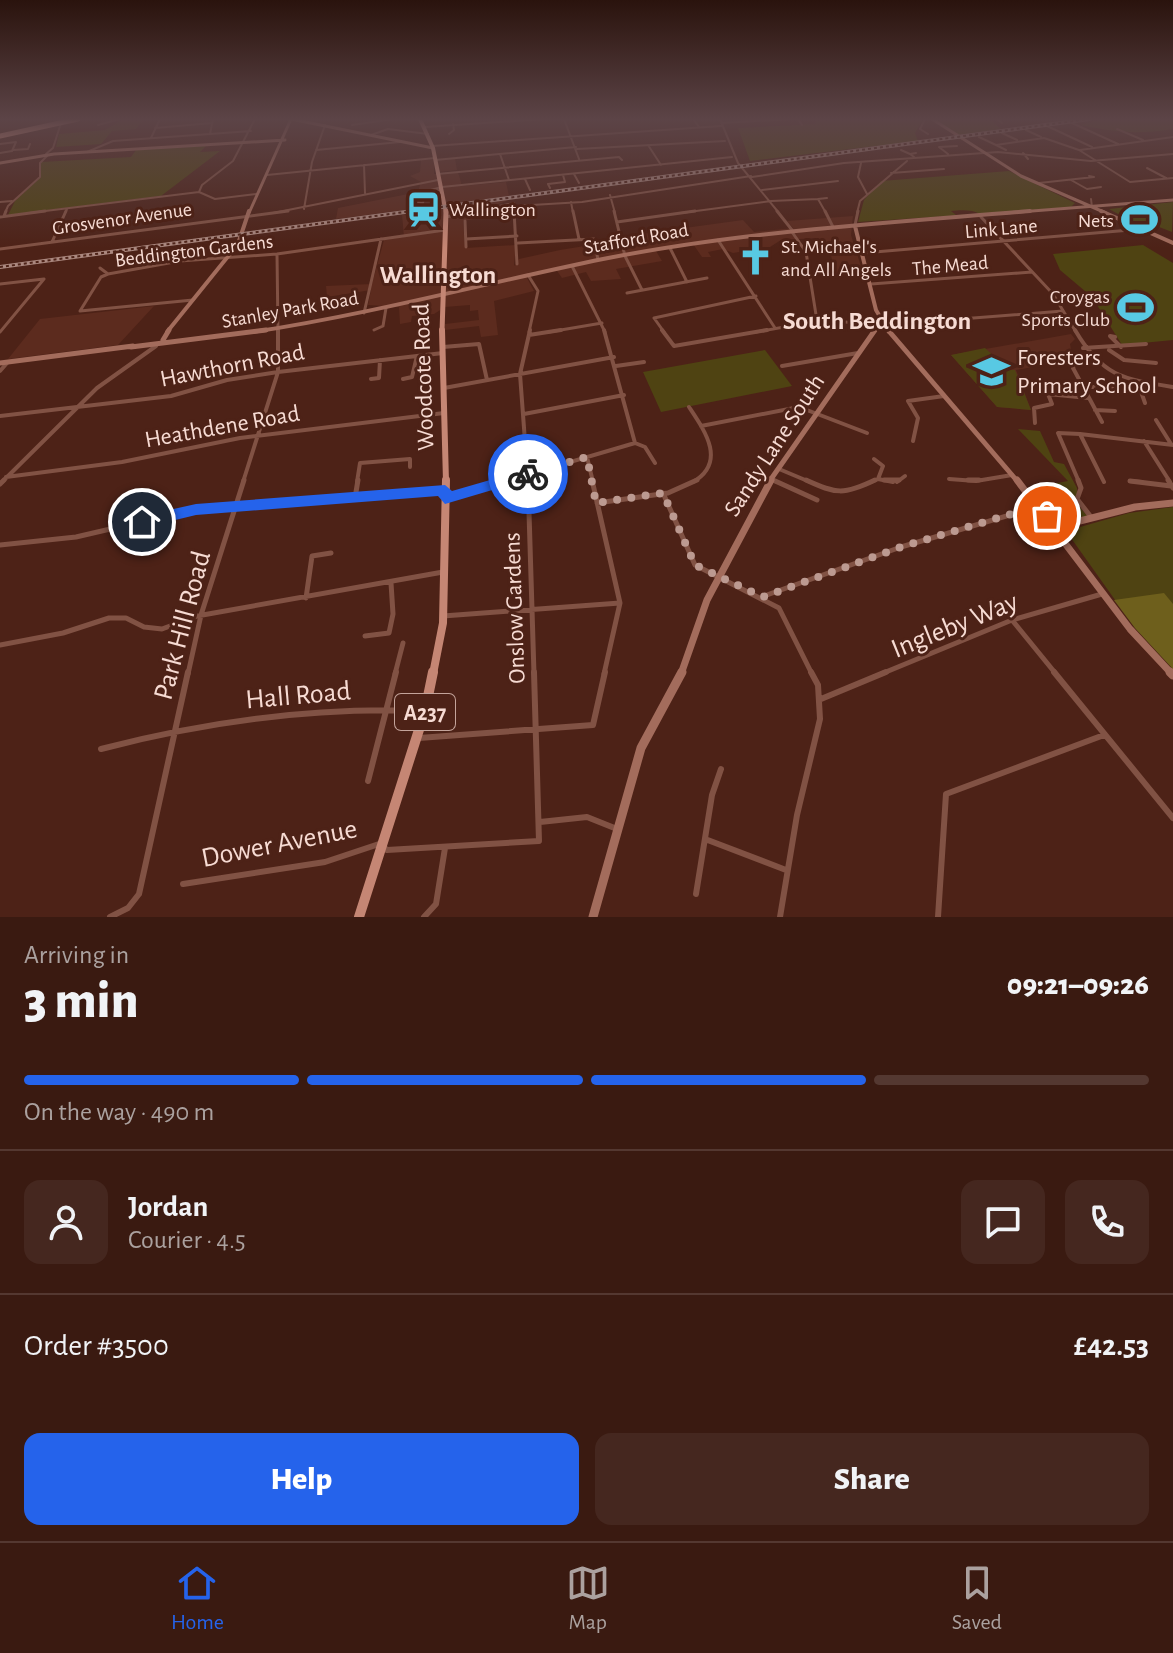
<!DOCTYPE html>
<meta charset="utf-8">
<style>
:root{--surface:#3a1a11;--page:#45271f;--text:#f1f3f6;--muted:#aba19f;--line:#543831;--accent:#2563eb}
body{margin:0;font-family:"Alegreya Sans",sans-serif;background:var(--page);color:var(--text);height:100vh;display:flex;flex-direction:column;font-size:30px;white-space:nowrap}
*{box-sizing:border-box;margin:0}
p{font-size:26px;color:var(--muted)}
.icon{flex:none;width:44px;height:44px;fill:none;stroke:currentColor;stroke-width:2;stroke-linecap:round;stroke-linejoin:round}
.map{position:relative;height:917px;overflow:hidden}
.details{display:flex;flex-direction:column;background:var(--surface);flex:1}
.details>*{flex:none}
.pin{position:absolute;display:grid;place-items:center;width:68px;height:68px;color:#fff;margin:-34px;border:4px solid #fff;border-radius:50%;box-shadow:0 2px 8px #0007}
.courier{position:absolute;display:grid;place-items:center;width:80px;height:80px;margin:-40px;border:6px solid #2563eb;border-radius:50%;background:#fff;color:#222;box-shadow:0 2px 10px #0007}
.summary em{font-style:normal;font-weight:800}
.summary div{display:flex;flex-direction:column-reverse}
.summary{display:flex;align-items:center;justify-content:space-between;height:136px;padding:0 24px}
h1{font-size:52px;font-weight:800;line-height:60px}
.bar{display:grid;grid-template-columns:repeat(4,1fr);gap:12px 8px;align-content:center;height:96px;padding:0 24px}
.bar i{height:10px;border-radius:6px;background:var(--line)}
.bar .current{background:var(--accent)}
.bar p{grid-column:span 4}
.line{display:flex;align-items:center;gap:20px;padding:0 24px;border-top:2px solid var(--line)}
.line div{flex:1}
.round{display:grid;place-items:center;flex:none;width:84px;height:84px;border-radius:16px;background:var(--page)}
.button{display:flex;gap:16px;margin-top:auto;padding:16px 24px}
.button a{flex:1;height:92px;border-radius:16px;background:var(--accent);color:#fff;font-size:32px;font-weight:800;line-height:92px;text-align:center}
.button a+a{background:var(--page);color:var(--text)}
.tabs{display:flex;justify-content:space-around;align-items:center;height:112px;border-top:2px solid var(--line);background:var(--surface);font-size:22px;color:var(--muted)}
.tabs a{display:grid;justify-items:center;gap:4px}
.tabs .current{color:var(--accent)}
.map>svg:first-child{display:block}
.built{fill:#5c2b1e}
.green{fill:#4f4312}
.forest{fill:#6e5f1c}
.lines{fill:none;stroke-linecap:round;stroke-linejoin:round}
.street-far4{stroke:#815244;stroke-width:2}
.street-far3{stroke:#815244;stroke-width:3}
.street-far2{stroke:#815244;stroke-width:4}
.street-far1{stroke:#815244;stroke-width:5}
.street{stroke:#815244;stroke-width:6}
.secondary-far4{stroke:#a36c5c;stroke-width:3}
.secondary-far3{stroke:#a36c5c;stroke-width:4}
.secondary-far2{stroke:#a36c5c;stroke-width:5}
.secondary-far1{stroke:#a36c5c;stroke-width:7}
.secondary{stroke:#a36c5c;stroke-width:9}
.primary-far4{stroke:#c58674;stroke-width:4}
.primary-far3{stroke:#c58674;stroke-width:5}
.primary-far2{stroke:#c58674;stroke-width:6}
.primary-far1{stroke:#c58674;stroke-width:8}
.primary{stroke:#c58674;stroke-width:10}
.highway{stroke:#f3a994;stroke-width:5}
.rail-casing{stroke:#aa877e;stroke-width:4}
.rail{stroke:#4d2217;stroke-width:2;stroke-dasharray:3;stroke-linecap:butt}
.route{fill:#2563eb}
.done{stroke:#bc9a91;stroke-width:8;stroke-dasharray:0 14.4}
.labels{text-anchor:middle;stroke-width:6;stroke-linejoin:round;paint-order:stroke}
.far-poi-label{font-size:20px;fill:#f7dbd3;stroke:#4d2217;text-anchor:start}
.far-street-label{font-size:20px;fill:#f7dbd3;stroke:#4d2217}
.shield{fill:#4d2217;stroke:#c4a49b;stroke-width:2}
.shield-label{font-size:22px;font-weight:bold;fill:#f7dbd3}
.poi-label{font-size:24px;fill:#f7dbd3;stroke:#4d2217;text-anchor:start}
.street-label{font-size:24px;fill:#f7dbd3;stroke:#4d2217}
.far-district-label{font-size:26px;font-weight:bold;fill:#f7dbd3;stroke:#4d2217}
.near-street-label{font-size:28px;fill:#f7dbd3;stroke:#4d2217}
</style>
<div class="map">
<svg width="1173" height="917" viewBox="0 0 1173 917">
<rect width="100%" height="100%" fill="#4d2217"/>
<!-- built -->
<path class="built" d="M 455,159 L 457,170 L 439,172 L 437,165 L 434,165 L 434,174 L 458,172 L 462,186 L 506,182 L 509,196 L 336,219 L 338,208 L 418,192 L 421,182 L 410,176 L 420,172 L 421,160 Z
M 511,199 L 496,205 L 496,215 L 463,221 L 465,248 L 516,245 L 514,266 L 519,259 L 560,250 L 591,245 L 620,249 L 618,238 L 648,233 L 743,220 L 754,232 L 793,228 L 787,221 L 853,216 L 851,235 L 864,276 L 836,275 L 829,248 L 818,238 L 781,240 L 770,247 L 733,253 L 723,249 L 708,252 L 711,257 L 702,257 L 693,244 L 656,251 L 662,261 L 616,269 L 621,279 L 591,281 L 586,272 L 562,278 L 555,268 L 528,273 L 527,278 L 534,291 L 494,301 L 498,335 L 481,337 L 479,326 L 445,330 L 445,324 L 479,320 L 478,310 L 470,311 L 470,305 L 445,307 L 434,314 L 412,316 L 411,322 L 400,324 L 399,307 L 368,305 L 371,290 L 327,297 L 326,286 L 372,284 L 384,240 L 404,237 L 402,215 Z
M 154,306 L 118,345 L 8,359 L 40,319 Z
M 1071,334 L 1075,339 L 1070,344 L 1073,360 L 1016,370 L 1031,410 L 997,407 L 951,355 Z"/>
<!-- green -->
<path class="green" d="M 123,119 L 143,119 L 136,129 L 112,131 L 101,144 L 56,147 L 59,134 L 105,130 Z
M 815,119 L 923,119 L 915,133 L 918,141 L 750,161 L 738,128 L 816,124 Z
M 934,119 L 989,119 L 1001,129 L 959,135 Z
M 1101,119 L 1173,119 L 1173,129 C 1136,135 1115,132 1080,125 Z
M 206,146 L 200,152 L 220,151 L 161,196 L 8,215 L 15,201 L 41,177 L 41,162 L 131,157 L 136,150 Z
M 1009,171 L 1075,203 L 1071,207 L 980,214 C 972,209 960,210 951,211 L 956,215 L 978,214 L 858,222 L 864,200 L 881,181 Z
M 1173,202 L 1172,232 L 1149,223 L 1140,226 L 1109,209 Z
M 1143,245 L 1173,263 L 1173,340 L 1122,345 L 1092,297 L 1060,270 L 1053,254 Z
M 985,348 L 1009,370 L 1015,370 L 1031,410 L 997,407 L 951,355 Z
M 765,350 L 792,386 L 661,412 L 643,372 Z
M 1018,429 L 1040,431 L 1054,462 L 1064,464 L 1077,488 L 1077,504 L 1089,518 C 1059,523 1049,510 1030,488 L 1068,481 Z
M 1173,507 L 1173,669 L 1135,628 L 1066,531 L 1129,513 Z"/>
<!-- forest -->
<path class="forest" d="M 1164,593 L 1173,604 L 1173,669 L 1135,628 L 1114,600 Z"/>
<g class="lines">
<!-- street-far4 -->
<path class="street-far4" d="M 255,119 L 233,161 L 202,185 L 199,192 L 215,199 L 256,194
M 564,119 L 579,159
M 693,119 L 699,127
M 720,119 L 738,163 L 779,213
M 798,119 L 802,125
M 925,119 L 920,129 L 928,134
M 997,119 L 1002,123
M 721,123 L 793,119
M 1072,123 L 1118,144
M 98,125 L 120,119
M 352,125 L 393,119
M 1047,126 L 1092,147
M 425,127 L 545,119
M 155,128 L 212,123
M 1117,129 L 1143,140
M 1026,130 L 1041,137
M 1002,133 L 1017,140
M 210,134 L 213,119
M 449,134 L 454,130 L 453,124
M 371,135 L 388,129 L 428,134
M 979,137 L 996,145
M 151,138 L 160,119
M 0,144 L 16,142 L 12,151 L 0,153
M 648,145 L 661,165
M 432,146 L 721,126
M 577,149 L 725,141
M 13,150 L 28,149 L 30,144
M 316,150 L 400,142
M 901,150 L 910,154
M 1006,150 L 996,145 L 1044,138 L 1079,150 L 1130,182 L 1173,178
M 1080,150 L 1173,137
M 87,152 L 113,141 L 251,131
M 1023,153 L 1028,159
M 46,154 L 53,148 L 61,123
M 500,154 L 509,180
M 948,154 L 939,147 L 957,146
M 914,157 L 910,154 L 916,153
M 435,160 L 576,147
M 861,163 L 858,177 L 867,194
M 364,165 L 365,193
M 1147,168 L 1166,178
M 891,173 L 944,169
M 437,174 L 619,157 L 622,160
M 574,174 L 579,183
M 267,175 L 435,158
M 752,177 L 844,163 L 998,152 L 1091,161 L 1173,154
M 525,179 L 530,190
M 1071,180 L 1087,189 L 1101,187
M 1039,183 L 1094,177 L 1089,176
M 550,188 L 548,184 L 565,182 L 563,175
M 440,190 L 425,193 L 423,203 L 414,201 L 423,192 L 442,187 L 732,157
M 762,190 L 838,181
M 610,195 L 615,213
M 818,199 L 827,198
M 1091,199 L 1092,207
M 0,202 L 12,201
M 571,202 L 573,213
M 515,206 L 582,202 L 751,176
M 304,209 L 312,162 L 325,125
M 5,213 L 8,206 L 40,177 L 40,163 L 48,155
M 29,213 L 199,192
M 65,213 L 67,209
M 273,213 L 438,180
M 464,213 L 514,203 L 515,213
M 681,213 L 771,201 L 818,199 L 826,213
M 857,213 L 860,201 L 907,161"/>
<!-- street-far3 -->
<path class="street-far3" d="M 514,211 L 517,264
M 573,211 L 579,239
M 614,211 L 625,256 L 642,290
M 777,211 L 792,230
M 825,211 L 833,227
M 4,216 L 6,211
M 0,217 L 45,211
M 446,217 L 474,211
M 981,217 L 1053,294 L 1076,332
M 465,221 L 466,247
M 617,222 L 695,211
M 855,225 L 858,211
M 792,232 L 806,252 L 817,321
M 466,239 L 517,236
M 718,240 L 775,328
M 52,242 L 66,211
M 518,243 L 594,239 L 598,260
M 670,248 L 687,282
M 0,249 L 288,211
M 863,253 L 1142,229
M 277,254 L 278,332
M 572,266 L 605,332
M 100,268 L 108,274
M 528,275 L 538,291 L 529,332
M 0,284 L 44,279
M 871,284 L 1032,272
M 627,293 L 707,278
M 193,300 L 80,311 L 101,277 L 108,274 L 180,261 L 277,254 L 445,230
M 364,313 L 381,239
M 884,325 L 1063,311
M 374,330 L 383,326 L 386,308
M 0,332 L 44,279
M 549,332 L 602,323
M 664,332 L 654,318 L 756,296
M 756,332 L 823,320 L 878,325"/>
<!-- street-far2 -->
<path class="street-far2" d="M 662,330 L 674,346 L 767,330
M 1075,330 C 1102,376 1122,379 1173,387
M 529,335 L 561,330
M 1115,337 L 1110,336 L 1121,347
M 443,347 L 479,344 L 487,380
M 1083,348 L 1146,344
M 1109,350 L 1124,360 L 1156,363
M 1093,360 L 1075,363 L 1073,368 L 1102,422
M 616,366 L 644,362
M 782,366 L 858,353
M 0,371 L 7,363
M 371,379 L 379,378 L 380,360
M 403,379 L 412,377 L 417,356
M 1138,383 L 1145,403
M 1082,386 L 1115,389 L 1114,384
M 444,388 L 614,357
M 689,407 C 705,431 727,462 693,482
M 1095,410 L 1115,411
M 524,414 L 624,395
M 0,416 L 171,396 L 227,380 L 278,372 L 443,353
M 1156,420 L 1171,444
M 1035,423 L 1034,408 L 1052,404 L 1048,394 L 1088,398
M 701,426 L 799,407 L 867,433
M 913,441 L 918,418 L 908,401 L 944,396
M 1144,441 L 1170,482
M 635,443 L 645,447 L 655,463
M 587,457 L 593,482
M 779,469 L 810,482
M 6,477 L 122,462 L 240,438 L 444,413
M 878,479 L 893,482
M 949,479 L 976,481 L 1012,475
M 772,480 L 777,482
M 1130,481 L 1142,482
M 2,482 L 97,388 L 156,346
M 243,482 L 278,372 L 278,330
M 357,482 L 360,463 L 410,459 L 410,467
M 502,482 L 635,443 L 604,330
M 528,482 L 520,374 L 530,330
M 871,482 L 878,479 L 883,466 L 874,459
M 897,482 L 905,476
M 1079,482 L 1058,433 L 1080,434
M 1104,482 L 1080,434 L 1173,445"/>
<!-- street-far1 -->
<path class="street-far1" d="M 528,480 L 534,674
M 592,480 L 620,603 L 604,674
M 773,480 L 817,500
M 806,480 C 836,494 844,495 875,480
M 884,480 L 899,480
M 968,480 L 979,480
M 1078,480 L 1081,488 L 1077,499 L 1091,517
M 1168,480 L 1173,488
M 1130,481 L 1171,486
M 0,484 L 4,480
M 663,493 L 695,565 L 779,608 L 812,674
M 355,498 L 358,480
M 446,499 L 509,480
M 597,503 L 668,493 L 697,480
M 0,545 L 76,537 L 196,509 L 445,491
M 764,596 L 901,547 L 1037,507
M 306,598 L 312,556 L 331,553
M 443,616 L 620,603
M 1012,620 L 1056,674
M 365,636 L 389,633 L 393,614 L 391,583
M 0,645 L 63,633 L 109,618 L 126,618 L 144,627 L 162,629 L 197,616 L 443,572
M 188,674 L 201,615 L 244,480
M 395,674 L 403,643
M 881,674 L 1012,620 L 1102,594"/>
<!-- street -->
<path class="street" d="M 1054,672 L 1173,818
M 821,699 L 886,672
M 419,738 L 593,725 L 605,672
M 101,749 C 208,721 313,707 423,711
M 368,781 L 396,672
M 540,822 L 587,817 L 617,829
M 705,839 L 786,870
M 183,884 L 325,862 L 379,844 L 387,850 L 539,841 L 534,672
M 696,894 L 712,795 L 721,769
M 110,917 L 128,908 L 139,894 L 188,672
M 424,917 L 436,904 L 445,848
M 780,917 L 797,815 L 820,719 L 818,685 L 811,672
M 938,917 L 946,794 L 1104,735"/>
<!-- secondary-far4 -->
<path class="secondary-far4" d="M 291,119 L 433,148
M 932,119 L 1021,176 L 1106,213
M 0,163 L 54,154 L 285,140
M 249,213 L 291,119
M 1005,213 L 1173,200"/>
<!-- secondary-far3 -->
<path class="secondary-far3" d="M 1101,211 L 1173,243
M 855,226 L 876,310 L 889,332
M 167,332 L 238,244 L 249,211
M 253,332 C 371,314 486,283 603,259 C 744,231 887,223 1030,211
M 873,332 L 882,323"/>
<!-- secondary-far2 -->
<path class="secondary-far2" d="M 888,330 L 1018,482
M 163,340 L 169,330
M 131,347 L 266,330
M 0,363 L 133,346
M 769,482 L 875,330"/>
<!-- secondary-far1 -->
<path class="secondary-far1" d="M 1017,480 L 1130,629 L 1172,674
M 1056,527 L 1135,507 L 1173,503
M 681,674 L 707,600 L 771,480"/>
<!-- secondary -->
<path class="secondary" d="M 1170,672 L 1173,675
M 593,917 L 641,748 L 682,672"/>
<!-- primary-far4 -->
<path class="primary-far4" d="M 420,119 L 433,148 L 446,213"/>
<!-- primary-far3 -->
<path class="primary-far3" d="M 442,332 L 446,211"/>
<!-- primary-far2 -->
<path class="primary-far2" d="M 442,330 L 446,482"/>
<!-- primary-far1 -->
<path class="primary-far1" d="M 433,674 L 443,623 L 446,480"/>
<!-- primary -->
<path class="primary" d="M 359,917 L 425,711 L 433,672"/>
<!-- highway -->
<path class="highway" d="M 0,136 L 78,119"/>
<defs>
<path id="rail" d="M 0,267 L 1089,119"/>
</defs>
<!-- rail casing -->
<use href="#rail" class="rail-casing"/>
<!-- rail -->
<use href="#rail" class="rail"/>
</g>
<!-- sky -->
<linearGradient id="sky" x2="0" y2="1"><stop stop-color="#2a130d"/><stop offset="0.48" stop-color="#5c4447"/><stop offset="1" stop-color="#5c4447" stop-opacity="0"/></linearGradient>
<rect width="1173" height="248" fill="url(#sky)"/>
<!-- route -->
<path class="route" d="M 528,469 L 535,474 L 533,478 L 445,504 L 438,496 L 196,515 L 142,528 L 135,522 L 142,516 L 196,504 L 445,485 L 452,491 Z"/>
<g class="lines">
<!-- done -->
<path class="done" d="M 528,474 L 587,457 L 596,503 L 663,493 L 695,565 L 763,597 L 901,547 L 1028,509 L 1039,507 L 1047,516"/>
</g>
<!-- icons -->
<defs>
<symbol id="station-bare" viewBox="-9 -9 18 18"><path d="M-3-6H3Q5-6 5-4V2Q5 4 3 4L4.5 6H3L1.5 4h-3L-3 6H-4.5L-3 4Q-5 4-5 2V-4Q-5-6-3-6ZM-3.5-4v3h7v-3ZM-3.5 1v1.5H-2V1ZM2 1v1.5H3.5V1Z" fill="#58c9e3" stroke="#4d2217" stroke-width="2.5" paint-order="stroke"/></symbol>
<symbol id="stadium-bare" viewBox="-9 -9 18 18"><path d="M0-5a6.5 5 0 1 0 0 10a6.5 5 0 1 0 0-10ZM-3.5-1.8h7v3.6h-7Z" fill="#58c9e3" stroke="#4d2217" stroke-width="2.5" paint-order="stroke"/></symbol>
<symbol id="church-bare" viewBox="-9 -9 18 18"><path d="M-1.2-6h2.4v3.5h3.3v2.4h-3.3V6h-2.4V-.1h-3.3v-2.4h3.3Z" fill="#58c9e3" stroke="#4d2217" stroke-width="2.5" paint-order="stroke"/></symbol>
<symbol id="school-bare" viewBox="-9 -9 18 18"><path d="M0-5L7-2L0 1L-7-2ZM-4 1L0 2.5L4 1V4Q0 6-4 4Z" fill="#58c9e3" stroke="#4d2217" stroke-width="2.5" paint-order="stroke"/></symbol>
</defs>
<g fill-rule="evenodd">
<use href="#station-bare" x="398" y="184" width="51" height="51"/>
<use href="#stadium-bare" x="1114" y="194" width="51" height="51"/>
<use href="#church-bare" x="730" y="232" width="51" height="51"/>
<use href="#stadium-bare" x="1110" y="282" width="51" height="51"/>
<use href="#school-bare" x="966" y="346" width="51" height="51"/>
</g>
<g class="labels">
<!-- far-poi labels -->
<g class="far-poi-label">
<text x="449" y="216">Wallington</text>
<text x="1114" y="227" text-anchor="end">Nets</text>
<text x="781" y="253">St. Michael's<tspan x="781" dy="23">and All Angels</tspan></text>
<text x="1110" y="303" text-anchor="end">Croygas<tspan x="1110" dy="23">Sports Club</tspan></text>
</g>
<!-- far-street labels -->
<g class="far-street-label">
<text transform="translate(122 218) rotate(-8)" y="7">Grosvenor Avenue</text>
<text transform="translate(1001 228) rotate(-5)" y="7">Link Lane</text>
<text transform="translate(636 238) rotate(-10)" y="7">Stafford Road</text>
<text transform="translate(194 250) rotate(-7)" y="7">Beddington Gardens</text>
<text transform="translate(950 265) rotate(-5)" y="7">The Mead</text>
<text transform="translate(290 309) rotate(-10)" y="7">Stanley Park Road</text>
</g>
<!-- shield labels -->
<rect class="shield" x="395" y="694" width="60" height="36" rx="6"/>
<g class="shield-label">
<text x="425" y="720">A237</text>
</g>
<!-- poi labels -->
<g class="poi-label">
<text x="1017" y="365">Foresters<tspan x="1017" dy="28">Primary School</tspan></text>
</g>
<!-- street labels -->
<g class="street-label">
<text transform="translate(232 365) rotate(-11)" y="8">Hawthorn Road</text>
<text transform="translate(423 377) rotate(-92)" y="8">Woodcote Road</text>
<text transform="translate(222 426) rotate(-10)" y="8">Heathdene Road</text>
<text transform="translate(774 445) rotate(-57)" y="8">Sandy Lane South</text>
<text transform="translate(514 608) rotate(-92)" y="8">Onslow Gardens</text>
</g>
<!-- far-district labels -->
<g class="far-district-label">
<text x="438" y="283">Wallington</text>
<text x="877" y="329">South Beddington</text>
</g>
<!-- near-street labels -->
<g class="near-street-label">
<text transform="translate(954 624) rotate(-22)" y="10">Ingleby Way</text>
<text transform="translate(181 625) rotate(-75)" y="10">Park Hill Road</text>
<text transform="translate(298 694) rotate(-5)" y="10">Hall Road</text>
<text transform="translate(279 842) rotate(-11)" y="10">Dower Avenue</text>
</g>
</g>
</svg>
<div class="pin" style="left:1047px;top:516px;background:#ea580c"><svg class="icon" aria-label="bag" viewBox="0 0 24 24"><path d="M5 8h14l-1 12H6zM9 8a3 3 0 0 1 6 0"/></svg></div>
<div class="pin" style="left:142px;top:522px;background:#1f2937"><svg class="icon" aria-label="home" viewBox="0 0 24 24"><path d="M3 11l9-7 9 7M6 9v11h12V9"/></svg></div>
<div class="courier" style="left:528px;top:474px"><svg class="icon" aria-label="bike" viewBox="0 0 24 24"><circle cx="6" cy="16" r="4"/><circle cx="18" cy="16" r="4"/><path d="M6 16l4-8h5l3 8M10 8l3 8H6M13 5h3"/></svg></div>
</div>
<section class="details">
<div class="summary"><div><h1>3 min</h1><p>Arriving in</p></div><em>09:21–09:26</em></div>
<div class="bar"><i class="current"></i><i class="current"></i><i class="current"></i><i></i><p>On the way · 490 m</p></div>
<div class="line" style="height:144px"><a class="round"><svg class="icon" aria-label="person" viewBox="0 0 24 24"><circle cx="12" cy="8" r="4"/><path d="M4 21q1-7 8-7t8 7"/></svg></a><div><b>Jordan</b><p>Courier · 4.5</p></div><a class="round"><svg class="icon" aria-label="chat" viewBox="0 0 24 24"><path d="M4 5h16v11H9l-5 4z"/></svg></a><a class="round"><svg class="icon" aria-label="phone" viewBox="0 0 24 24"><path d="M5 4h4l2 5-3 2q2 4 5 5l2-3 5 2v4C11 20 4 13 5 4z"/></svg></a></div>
<div class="line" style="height:104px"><div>Order #3500</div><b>£42.53</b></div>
<div class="button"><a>Help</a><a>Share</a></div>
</section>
<nav class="tabs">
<a class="current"><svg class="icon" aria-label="home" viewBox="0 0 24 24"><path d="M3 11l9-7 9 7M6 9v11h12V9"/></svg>Home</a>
<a><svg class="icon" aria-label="map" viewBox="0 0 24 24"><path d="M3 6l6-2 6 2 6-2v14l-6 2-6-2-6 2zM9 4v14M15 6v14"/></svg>Map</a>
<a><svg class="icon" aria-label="saved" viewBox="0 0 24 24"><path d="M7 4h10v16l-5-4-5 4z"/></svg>Saved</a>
</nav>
